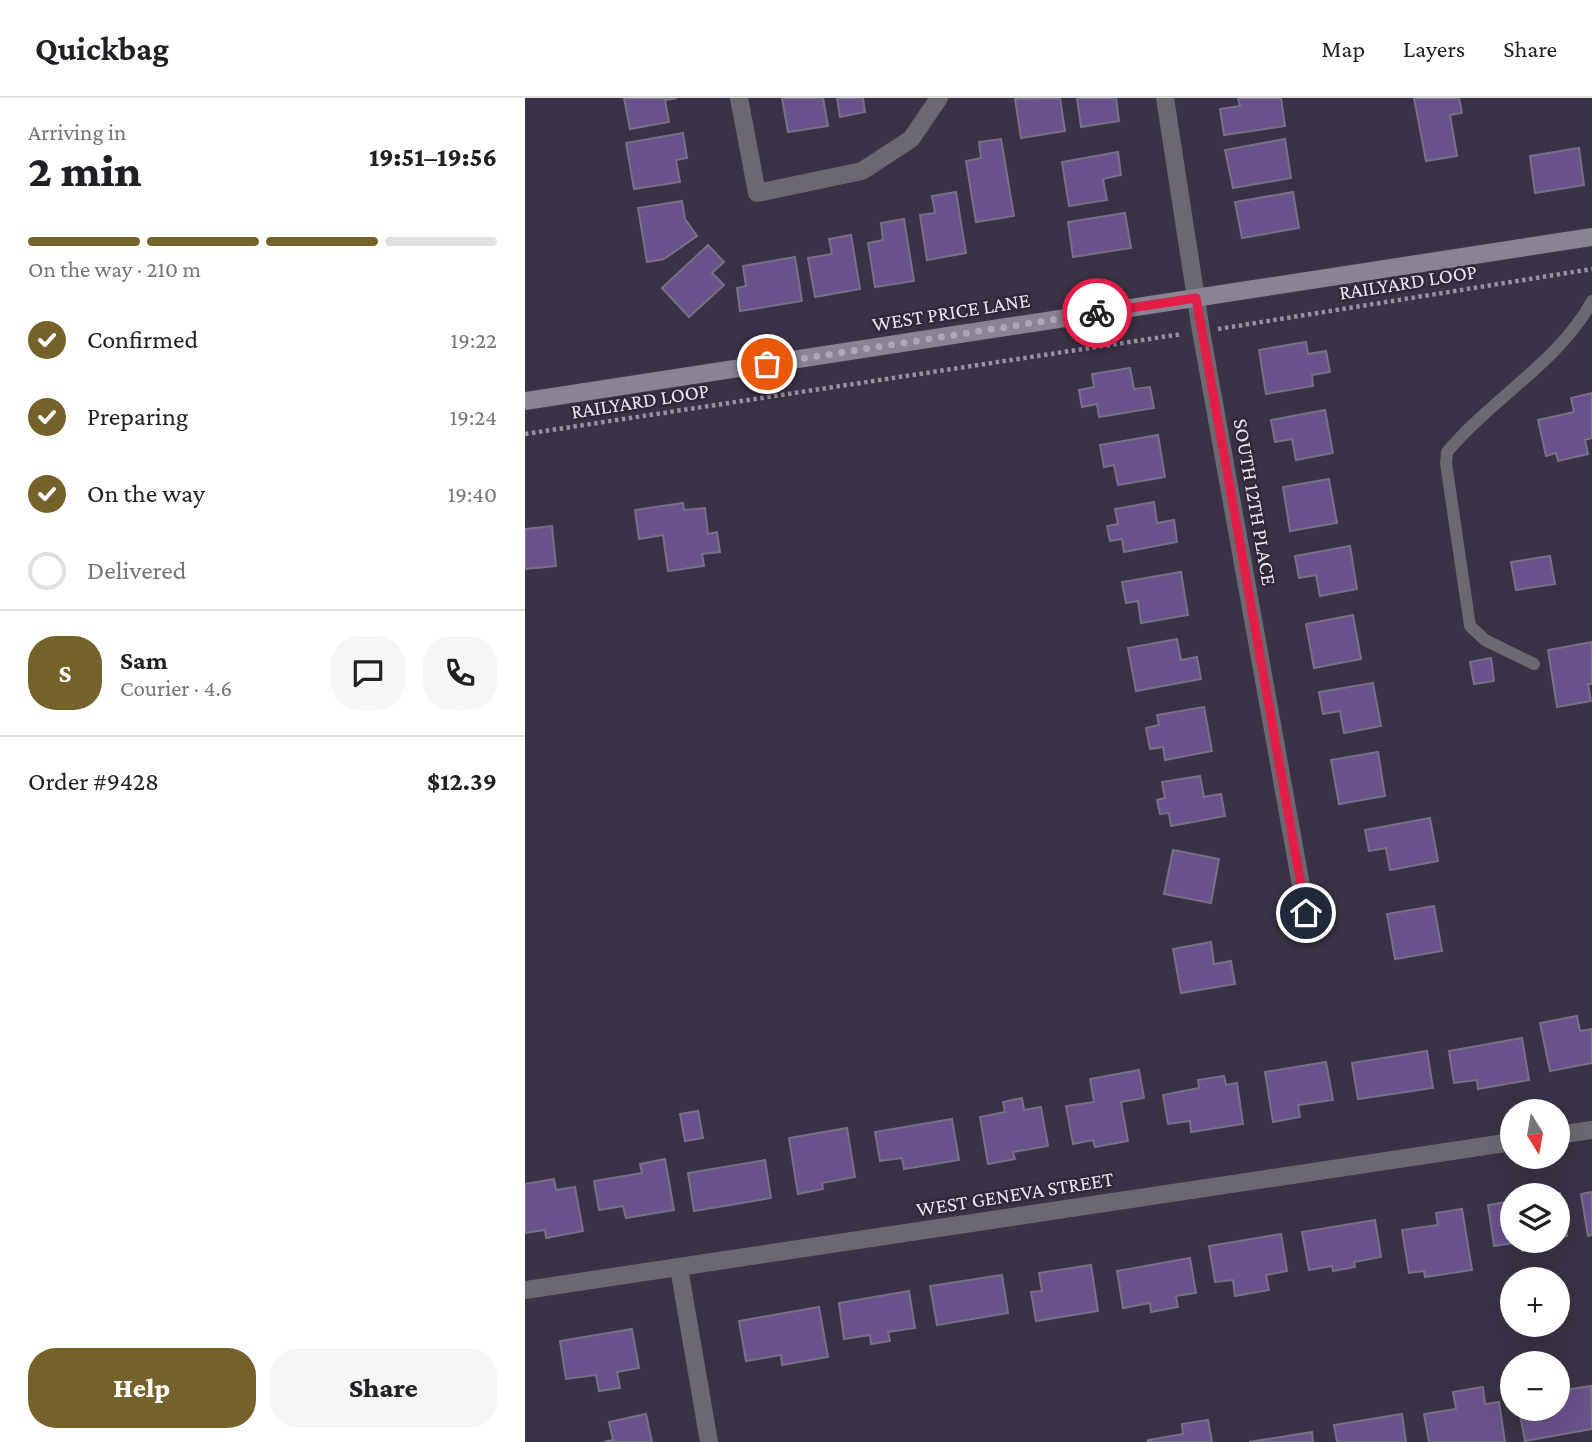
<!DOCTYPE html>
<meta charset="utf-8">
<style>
:root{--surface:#fff;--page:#f6f6f6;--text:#202124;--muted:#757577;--line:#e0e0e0;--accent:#75622b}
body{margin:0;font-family:"Crimson Pro",serif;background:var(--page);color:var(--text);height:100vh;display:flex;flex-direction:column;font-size:26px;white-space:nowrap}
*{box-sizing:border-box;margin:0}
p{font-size:23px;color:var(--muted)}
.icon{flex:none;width:38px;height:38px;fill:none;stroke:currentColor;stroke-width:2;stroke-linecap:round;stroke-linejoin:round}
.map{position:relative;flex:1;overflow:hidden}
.drawer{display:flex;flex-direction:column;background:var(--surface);width:525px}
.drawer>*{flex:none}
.needle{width:46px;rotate:169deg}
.tools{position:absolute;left:975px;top:1001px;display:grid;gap:14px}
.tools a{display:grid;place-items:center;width:70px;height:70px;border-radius:50%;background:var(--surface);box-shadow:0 7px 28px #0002;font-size:35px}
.pin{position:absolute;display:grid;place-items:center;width:60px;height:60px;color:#fff;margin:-30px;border:4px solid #fff;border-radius:50%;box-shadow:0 2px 7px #0007}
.courier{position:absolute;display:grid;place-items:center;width:70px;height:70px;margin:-35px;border:5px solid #e11d48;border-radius:50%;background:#fff;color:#222;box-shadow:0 2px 9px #0007}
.headline em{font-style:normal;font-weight:800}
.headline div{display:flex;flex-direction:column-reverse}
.headline{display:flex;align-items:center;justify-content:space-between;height:119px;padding:0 28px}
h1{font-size:46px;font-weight:800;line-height:52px}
.bar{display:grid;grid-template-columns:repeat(4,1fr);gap:10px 7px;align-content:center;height:84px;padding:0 28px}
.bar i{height:9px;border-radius:5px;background:var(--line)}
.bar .selected{background:var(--accent)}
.bar p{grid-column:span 4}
.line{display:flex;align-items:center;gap:18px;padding:0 28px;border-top:2px solid var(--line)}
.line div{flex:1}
.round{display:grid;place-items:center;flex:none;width:74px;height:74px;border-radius:28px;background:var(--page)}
ol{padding:0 28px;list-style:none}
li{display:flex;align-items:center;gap:21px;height:77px}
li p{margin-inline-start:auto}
li .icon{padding:7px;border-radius:50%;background:var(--accent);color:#fff;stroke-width:4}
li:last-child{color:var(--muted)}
li i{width:38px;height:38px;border:4px solid var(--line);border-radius:50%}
.primary-button{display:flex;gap:14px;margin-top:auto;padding:14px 28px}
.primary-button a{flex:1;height:80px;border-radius:28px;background:var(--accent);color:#fff;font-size:28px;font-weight:800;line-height:80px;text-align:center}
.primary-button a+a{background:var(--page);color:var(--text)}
header{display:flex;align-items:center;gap:42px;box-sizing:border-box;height:98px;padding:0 35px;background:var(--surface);border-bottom:2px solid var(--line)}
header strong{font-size:33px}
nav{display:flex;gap:38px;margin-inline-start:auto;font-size:24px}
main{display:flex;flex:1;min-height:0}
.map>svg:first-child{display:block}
.building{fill:#69518b;stroke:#787086;stroke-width:2}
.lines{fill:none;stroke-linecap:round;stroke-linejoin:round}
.path{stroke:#9791a1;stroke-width:4.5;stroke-dasharray:3.5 3.5;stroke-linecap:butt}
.lane{stroke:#6c6872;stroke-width:12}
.street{stroke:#6c6872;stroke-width:18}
.secondary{stroke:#898393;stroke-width:18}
.done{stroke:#aca6b6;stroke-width:7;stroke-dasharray:0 12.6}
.route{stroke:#e11d48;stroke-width:9}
.labels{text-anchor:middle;stroke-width:5;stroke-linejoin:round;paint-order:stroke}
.street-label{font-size:21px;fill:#eae5f2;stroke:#30283b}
</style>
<header>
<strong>Quickbag</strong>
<nav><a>Map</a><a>Layers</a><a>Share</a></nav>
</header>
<main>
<section class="drawer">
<div class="headline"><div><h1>2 min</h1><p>Arriving in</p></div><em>19:51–19:56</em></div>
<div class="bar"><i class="selected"></i><i class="selected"></i><i class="selected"></i><i></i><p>On the way · 210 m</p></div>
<ol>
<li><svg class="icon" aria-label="check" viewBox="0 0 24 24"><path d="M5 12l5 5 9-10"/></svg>Confirmed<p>19:22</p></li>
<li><svg class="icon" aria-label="check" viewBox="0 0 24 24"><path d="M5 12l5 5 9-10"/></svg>Preparing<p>19:24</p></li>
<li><svg class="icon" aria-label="check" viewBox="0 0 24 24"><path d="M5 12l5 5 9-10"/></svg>On the way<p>19:40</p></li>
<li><i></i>Delivered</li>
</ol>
<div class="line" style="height:126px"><b class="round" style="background:var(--accent);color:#fff">S</b><div><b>Sam</b><p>Courier · 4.6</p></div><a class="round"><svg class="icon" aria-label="chat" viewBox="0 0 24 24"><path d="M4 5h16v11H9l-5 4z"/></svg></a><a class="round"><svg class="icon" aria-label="phone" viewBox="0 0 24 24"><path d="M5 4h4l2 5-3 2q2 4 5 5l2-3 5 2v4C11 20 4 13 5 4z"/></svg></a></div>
<div class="line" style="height:91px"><div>Order #9428</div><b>$12.39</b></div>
<div class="primary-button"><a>Help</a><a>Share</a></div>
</section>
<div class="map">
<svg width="1067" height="1344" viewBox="0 0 1067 1344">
<rect width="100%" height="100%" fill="#3a3246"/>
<!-- building -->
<path class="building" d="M 99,0 L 152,0 L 140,2 L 144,24 L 105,31 Z
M 257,0 L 298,0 L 303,28 L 263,34 Z
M 312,0 L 338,0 L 340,14 L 315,19 Z
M 535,0 L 540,33 L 496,40 L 490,1 Z
M 552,0 L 591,0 L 594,23 L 556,29 Z
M 713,0 L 756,0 L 760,28 L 699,37 L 695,11 L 715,8 Z
M 889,0 L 934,0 L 937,15 L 925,17 L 932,58 L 901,63 Z
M 158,35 L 162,60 L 151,62 L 155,84 L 109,91 L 101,45 Z
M 476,41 L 489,118 L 451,124 L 441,63 L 456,60 L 454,44 Z
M 760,41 L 766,80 L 708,90 L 700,52 Z
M 1054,50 L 1059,87 L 1010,95 L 1005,58 Z
M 593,54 L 596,77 L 578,81 L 582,102 L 544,108 L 537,64 Z
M 431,94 L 441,155 L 402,162 L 395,117 L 410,115 L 407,98 Z
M 768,94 L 774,130 L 717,140 L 710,104 Z
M 157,103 L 160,121 L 172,138 L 139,161 L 122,164 L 113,110 Z
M 600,115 L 606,150 L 548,159 L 543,124 Z
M 379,121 L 389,183 L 350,189 L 343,145 L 358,142 L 356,125 Z
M 326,137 L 335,191 L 290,199 L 283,160 L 307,156 L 304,141 Z
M 183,147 L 199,164 L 187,175 L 199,187 L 164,219 L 137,190 Z
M 270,159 L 277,203 L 215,213 L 212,190 L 221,188 L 218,168 Z
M 781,244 L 783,256 L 801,253 L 805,274 L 787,277 L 788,288 L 741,296 L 734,252 Z
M 605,270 L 609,291 L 625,289 L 629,310 L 574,319 L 572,306 L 557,309 L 554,292 L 569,289 L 567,276 Z
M 1067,295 L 1067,340 L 1060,342 L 1063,356 L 1033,363 L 1031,355 L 1021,358 L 1013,322 L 1049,314 L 1046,300 Z
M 800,312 L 808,355 L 771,362 L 767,341 L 750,344 L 746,322 Z
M 633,337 L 640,379 L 593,387 L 589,367 L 579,369 L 575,347 Z
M 804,381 L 812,425 L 765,433 L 758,389 Z
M 629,404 L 632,425 L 649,422 L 652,444 L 599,454 L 597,441 L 585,443 L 582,428 L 593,426 L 590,411 Z
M 158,405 L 159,412 L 180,410 L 183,436 L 192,434 L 195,454 L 177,456 L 179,468 L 143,473 L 138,437 L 114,441 L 110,412 Z
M 27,428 L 31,468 L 0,471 L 0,431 Z
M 825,448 L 832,491 L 795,498 L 791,477 L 774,480 L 770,458 Z
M 1025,458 L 1030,486 L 991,492 L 986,464 Z
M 656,474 L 663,517 L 616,525 L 613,503 L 601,505 L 597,484 Z
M 828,517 L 836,561 L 789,570 L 781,526 Z
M 652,541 L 656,562 L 672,559 L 676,581 L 611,593 L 603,550 Z
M 1067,544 L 1067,586 L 1063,586 L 1066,603 L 1032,609 L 1023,552 Z
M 966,560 L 969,583 L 949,586 L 945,564 Z
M 848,585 L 856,628 L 819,635 L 815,613 L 798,616 L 794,594 Z
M 679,609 L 687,653 L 640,662 L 638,649 L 625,651 L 621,630 L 634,627 L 632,617 Z
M 853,654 L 860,698 L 814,706 L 806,662 Z
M 675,678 L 679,699 L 696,696 L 700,718 L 646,728 L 644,715 L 635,716 L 632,702 L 640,700 L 637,684 Z
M 905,720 L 913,763 L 865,772 L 861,750 L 844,753 L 840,732 Z
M 648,752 L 694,761 L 686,805 L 639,796 Z
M 909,808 L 917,853 L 870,861 L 862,816 Z
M 686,844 L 689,866 L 706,863 L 710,886 L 656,895 L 648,851 Z
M 1052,918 L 1055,933 L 1067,931 L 1067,965 L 1025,973 L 1015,925 Z
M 997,940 L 1004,982 L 953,991 L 952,982 L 929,985 L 924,953 Z
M 902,953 L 908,990 L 833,1001 L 827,965 Z
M 801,964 L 808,1002 L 773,1007 L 775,1019 L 748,1024 L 740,974 Z
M 614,972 L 619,1000 L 596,1004 L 603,1043 L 570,1049 L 568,1042 L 548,1046 L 541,1008 L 569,1004 L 565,981 Z
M 699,978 L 701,987 L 712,985 L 718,1026 L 666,1034 L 665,1023 L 643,1026 L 638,997 L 674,990 L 673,982 Z
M 497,1000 L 499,1012 L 516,1009 L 523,1048 L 488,1054 L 490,1061 L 463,1066 L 455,1019 L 480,1014 L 478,1004 Z
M 173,1013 L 178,1040 L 160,1043 L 155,1016 Z
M 427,1021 L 434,1062 L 379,1071 L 377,1060 L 355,1063 L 350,1034 Z
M 322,1030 L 330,1079 L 297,1085 L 298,1091 L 273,1096 L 264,1040 Z
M 140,1061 L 149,1112 L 101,1120 L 98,1108 L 74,1112 L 69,1083 L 117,1075 L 115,1066 Z
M 240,1062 L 246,1100 L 169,1113 L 163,1075 Z
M 29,1081 L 31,1092 L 50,1089 L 58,1133 L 21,1140 L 20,1132 L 0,1135 L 0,1086 Z
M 1067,1094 L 1067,1137 L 1063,1138 L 1056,1096 Z
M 1035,1095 L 1042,1138 L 1032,1139 L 1032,1097 L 1022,1097 Z
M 987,1103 L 987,1143 L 1019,1143 L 1020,1150 L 997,1153 L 996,1144 L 969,1148 L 963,1107 Z
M 937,1111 L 947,1172 L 900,1179 L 899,1173 L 884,1175 L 877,1132 L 913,1127 L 911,1115 Z
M 850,1122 L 856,1159 L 829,1164 L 830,1169 L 808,1173 L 807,1168 L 784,1172 L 777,1134 Z
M 756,1136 L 762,1173 L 741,1177 L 744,1192 L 710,1198 L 708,1182 L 690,1184 L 684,1148 Z
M 665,1160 L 671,1195 L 651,1198 L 653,1209 L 626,1214 L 625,1205 L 598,1210 L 592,1173 Z
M 566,1167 L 573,1213 L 511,1223 L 506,1194 L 517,1193 L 514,1175 Z
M 477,1177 L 483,1215 L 412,1227 L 405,1188 Z
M 384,1193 L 390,1230 L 363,1234 L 365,1243 L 346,1246 L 345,1237 L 319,1241 L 314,1205 Z
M 294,1209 L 303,1259 L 257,1267 L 256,1257 L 221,1263 L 214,1223 Z
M 107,1231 L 114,1270 L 92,1274 L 95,1290 L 74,1293 L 71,1277 L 41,1281 L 35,1243 Z
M 1066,1288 L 1067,1331 L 1000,1343 L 994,1311 L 1032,1311 L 1032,1293 Z
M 958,1289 L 960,1306 L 974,1304 L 980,1344 L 904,1344 L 899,1316 L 931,1311 L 928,1294 Z
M 121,1316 L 127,1344 L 79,1344 L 88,1342 L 84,1324 Z
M 877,1316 L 881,1344 L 812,1344 L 809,1327 Z
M 683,1322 L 687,1344 L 623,1344 L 623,1342 L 658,1336 L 657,1326 Z
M 787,1334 L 788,1344 L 724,1344 Z"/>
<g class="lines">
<!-- path -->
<path class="path" d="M 693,231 L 1067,171
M 0,336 L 657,236"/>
<!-- lane -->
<path class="lane" d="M 1009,566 L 960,542 L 945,528 L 921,365 L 922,354 C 966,301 1034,264 1067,203"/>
<!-- street -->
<path class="street" d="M 214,0 L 232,95 L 337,73 L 386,41 L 414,0
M 640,0 L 676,233 L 781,815
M 1032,1037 L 1067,1032
M 154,1170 L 184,1344
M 0,1192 L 987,1044"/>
<!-- secondary -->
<path class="secondary" d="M 0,303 L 1067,139"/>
</g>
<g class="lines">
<!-- done -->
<path class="done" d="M 242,266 L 572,215"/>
<!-- route -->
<path class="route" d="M 572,215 L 671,200 L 781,815"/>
</g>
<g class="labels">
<!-- street labels -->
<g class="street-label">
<text transform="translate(883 184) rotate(-9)" y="7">RAILYARD LOOP</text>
<text transform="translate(426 214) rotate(-9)" y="7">WEST PRICE LANE</text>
<text transform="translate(115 303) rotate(-9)" y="7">RAILYARD LOOP</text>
<text transform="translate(730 404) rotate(80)" y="7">SOUTH 12TH PLACE</text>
<text transform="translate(490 1096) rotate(-9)" y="7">WEST GENEVA STREET</text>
</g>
</g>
</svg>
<div class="tools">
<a><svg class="needle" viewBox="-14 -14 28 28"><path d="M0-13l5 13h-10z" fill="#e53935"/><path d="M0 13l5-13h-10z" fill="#757577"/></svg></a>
<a><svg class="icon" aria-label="layers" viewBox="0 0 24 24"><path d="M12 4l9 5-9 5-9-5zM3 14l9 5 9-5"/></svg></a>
<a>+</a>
<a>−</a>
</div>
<div class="pin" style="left:242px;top:266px;background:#ea580c"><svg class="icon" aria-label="bag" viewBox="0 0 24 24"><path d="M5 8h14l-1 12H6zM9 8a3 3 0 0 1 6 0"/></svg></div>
<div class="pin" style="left:781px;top:815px;background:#1f2937"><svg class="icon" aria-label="home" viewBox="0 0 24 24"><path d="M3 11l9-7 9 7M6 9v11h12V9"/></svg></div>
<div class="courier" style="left:572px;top:215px"><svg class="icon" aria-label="bike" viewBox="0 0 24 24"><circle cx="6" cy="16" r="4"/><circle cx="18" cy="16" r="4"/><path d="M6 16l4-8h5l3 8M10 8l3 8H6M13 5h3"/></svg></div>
</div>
</main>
